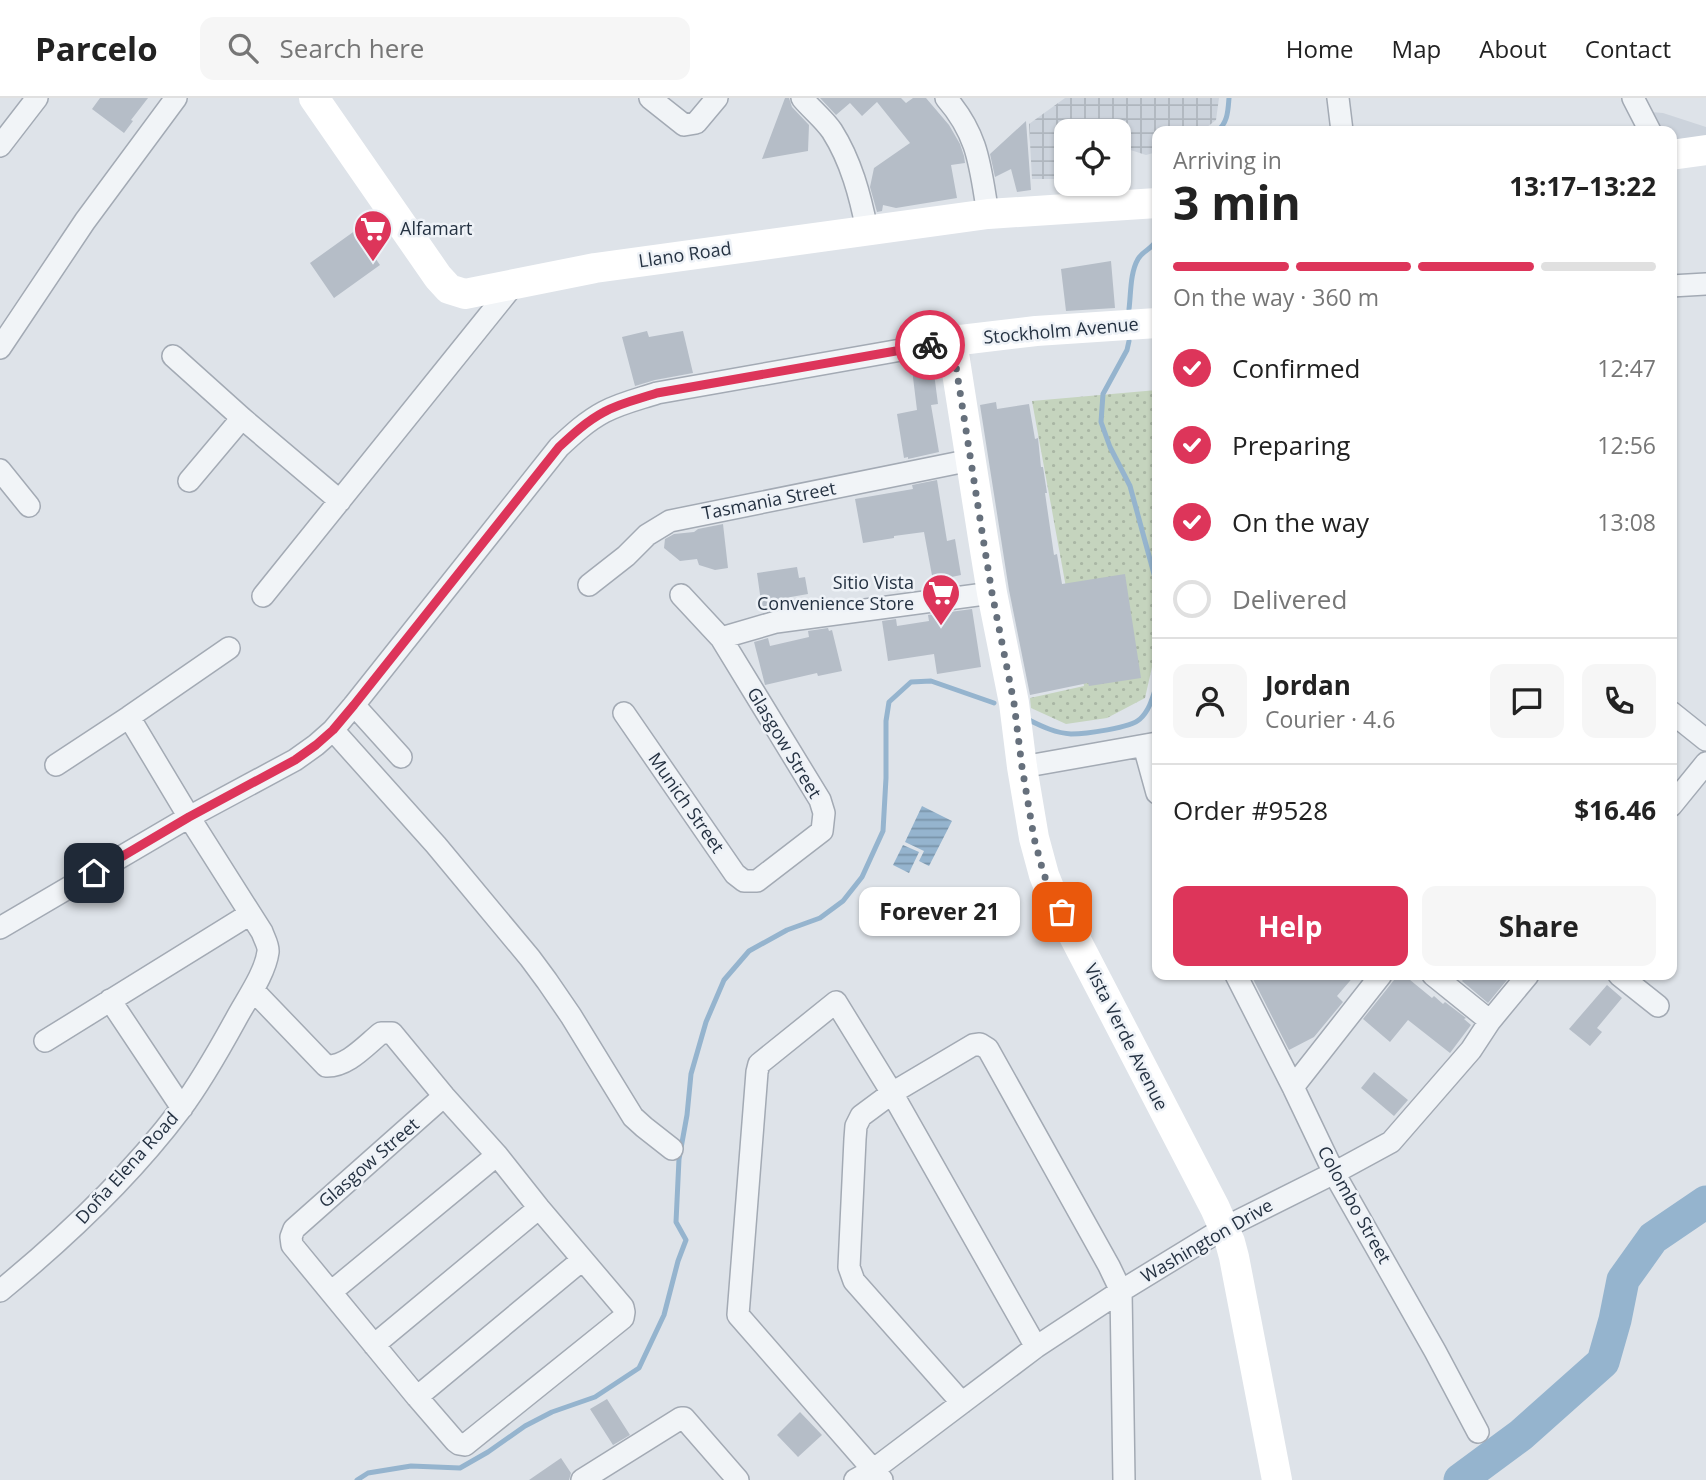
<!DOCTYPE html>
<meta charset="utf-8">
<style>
:root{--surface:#fff;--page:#f6f6f6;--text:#222;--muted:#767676;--line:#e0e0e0;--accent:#dd355a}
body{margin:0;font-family:"Open Sans",sans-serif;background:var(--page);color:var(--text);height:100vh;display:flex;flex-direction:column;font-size:26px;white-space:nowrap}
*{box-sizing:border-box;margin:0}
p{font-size:23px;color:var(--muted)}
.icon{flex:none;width:38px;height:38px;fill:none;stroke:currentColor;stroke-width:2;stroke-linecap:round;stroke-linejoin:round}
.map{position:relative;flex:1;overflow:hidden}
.details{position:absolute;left:1152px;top:28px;width:525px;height:854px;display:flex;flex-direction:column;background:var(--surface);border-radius:14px;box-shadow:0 2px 5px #0004}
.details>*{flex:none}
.tools{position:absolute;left:1054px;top:21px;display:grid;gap:14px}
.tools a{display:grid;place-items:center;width:77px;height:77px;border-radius:14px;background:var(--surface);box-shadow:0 2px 5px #0004;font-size:35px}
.pin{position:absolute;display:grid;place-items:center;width:60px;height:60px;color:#fff;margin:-30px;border-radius:14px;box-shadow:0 4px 10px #0006}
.courier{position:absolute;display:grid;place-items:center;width:70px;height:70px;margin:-35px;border:5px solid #dd355a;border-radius:50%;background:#fff;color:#222;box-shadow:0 2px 9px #0007}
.bubble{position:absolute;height:49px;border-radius:14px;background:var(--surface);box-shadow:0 2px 5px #0004;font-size:23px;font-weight:700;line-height:49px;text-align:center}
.headline em{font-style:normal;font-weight:700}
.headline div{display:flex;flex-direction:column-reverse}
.headline{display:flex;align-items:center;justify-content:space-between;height:119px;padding:0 21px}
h1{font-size:46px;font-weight:700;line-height:52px}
.bar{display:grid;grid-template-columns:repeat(4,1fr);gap:10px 7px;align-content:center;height:84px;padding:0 21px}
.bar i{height:9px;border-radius:5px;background:var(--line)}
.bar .selected{background:var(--accent)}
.bar p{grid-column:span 4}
.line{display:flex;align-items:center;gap:18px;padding:0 21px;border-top:2px solid var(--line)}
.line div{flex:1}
.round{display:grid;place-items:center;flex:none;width:74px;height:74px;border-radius:14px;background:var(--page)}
ol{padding:0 21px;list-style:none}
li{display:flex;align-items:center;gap:21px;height:77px}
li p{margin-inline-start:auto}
li .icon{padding:7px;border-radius:50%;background:var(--accent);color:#fff;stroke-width:4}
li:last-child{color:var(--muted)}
li i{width:38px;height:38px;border:4px solid var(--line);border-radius:50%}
.action{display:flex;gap:14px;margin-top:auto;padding:14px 21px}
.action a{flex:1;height:80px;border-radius:14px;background:var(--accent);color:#fff;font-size:28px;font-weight:700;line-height:80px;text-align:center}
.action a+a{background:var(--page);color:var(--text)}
header{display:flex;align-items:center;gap:42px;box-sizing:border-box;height:98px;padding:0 35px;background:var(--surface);border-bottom:2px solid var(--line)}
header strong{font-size:33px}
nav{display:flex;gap:38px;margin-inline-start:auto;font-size:24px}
.search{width:490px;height:63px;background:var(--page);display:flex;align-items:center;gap:18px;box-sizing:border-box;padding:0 24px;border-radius:14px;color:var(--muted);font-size:26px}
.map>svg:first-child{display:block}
.built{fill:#ccd3dc}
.industrial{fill:url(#industrial-grid)}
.park{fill:url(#park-dots)}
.water{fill:url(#water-rules)}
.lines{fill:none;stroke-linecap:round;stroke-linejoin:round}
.stream{stroke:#95b4ce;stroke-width:5}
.river{stroke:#95b4ce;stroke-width:33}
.building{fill:#b5bdc7}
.street-casing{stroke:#a3aab4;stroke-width:24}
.street{stroke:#f1f4f7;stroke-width:21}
.secondary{stroke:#fff;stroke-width:30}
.done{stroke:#66707c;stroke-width:7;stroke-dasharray:0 12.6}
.route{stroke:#dd355a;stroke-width:9}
.labels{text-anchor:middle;stroke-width:5;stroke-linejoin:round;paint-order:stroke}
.poi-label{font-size:18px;fill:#253242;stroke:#eef2f7;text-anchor:start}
.street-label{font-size:18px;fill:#253242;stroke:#eef2f7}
</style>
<header>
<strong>Parcelo</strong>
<div class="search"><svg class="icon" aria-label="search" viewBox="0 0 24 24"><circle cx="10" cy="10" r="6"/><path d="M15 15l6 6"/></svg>Search here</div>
<nav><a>Home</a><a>Map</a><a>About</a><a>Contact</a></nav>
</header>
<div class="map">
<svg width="1706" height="1382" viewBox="0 0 1706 1382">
<defs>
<pattern id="industrial-grid" width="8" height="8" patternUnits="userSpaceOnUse" patternTransform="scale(1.75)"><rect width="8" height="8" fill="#ccd3dc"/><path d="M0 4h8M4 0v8" fill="none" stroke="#afb6be"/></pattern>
<pattern id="park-dots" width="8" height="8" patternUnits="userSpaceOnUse" patternTransform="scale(1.75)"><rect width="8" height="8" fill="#c5d4be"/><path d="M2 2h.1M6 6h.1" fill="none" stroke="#a9b6a4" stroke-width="1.8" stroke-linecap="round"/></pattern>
<pattern id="water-rules" width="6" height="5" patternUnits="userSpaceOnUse" patternTransform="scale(1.75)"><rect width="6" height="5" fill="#95b4ce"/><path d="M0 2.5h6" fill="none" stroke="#7993a9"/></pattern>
</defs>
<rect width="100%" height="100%" fill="#dee3e9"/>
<!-- built -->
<path class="built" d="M 1651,14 L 1663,15 L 1706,29 L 1706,46 L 1671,47 L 1671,33 L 1658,33 Z"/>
<!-- industrial -->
<path class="industrial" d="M 1065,0 L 1219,0 L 1216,22 L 1202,33 L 1157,33 L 1157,54 L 1146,57 L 1118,48 L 1118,33 L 1066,33 L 1066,81 L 1032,81 L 1029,26 Z"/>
<!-- park -->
<path class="park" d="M 1157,292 L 1157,568 L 1152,569 L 1145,600 L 1107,620 L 1066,626 L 1031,610 L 1030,600 L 1084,588 L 1032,303 Z"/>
<!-- water -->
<path class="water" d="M 922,708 L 952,723 L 929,768 L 919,763 L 924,753 L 905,744 Z
M 903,747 L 919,754 L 909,775 L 893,767 Z"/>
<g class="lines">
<!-- stream -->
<path class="stream" d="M 1217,33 C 1228,25 1228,12 1229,0
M 1129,211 C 1131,195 1130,175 1138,161 C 1143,152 1153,151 1157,141
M 1129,243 L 1127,252 L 1103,296 L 1101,324 L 1110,349 L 1130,388 L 1157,487
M 1029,622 C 1043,629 1056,635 1071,636 C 1085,636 1131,630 1140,621 C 1150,612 1153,598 1157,586
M 357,1382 L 368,1375 L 411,1368 L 460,1370 L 488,1354 L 525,1328 L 552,1314 L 595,1299 L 639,1270 L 664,1217 L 678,1163 L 686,1142 L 676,1124 L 679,1061 L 687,1017 L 691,976 L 706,924 L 724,882 L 749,853 L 787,832 L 820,820 L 843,803 L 862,779 L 883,733 L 886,680 L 886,623 L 889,604 L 911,584 L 931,583 L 994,605"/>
<!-- river -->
<path class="river" d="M 1460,1382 L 1521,1337 L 1603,1264 L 1615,1222 L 1623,1182 L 1653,1140 L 1706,1104"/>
</g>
<!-- building -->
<path class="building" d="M 100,0 L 148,0 L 131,22 L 133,23 L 124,35 L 92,11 Z
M 785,0 L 789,0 L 792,9 L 809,27 L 808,53 L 762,61 Z
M 820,0 L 901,0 L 906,5 L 913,0 L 926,0 L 949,27 L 960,46 L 964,58 L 965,65 L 951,67 L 957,100 L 896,110 L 883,107 L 882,113 L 877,114 L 870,89 L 874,70 L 910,45 L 877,4 L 862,18 L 850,5 L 836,17 Z
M 1026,23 L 1031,92 L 1017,94 L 1011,71 L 995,79 L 990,56 Z
M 356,132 L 380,167 L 334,200 L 310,165 Z
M 1111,163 L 1115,210 L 1066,213 L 1061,171 Z
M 647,233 L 649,239 L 683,233 L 693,275 L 655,282 L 635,288 L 622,239 Z
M 932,260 L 938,306 L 931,307 L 939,354 L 908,361 L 908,359 L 904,360 L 897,316 L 917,312 L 911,263 Z
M 996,304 L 997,311 L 1029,306 L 1035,341 L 1038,340 L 1041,369 L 1043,369 L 1047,395 L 1045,395 L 1054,457 L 1057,456 L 1062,486 L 1125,476 L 1141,580 L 1089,588 L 1088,585 L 1030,597 L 1009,492 L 980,307 Z
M 937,382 L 947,443 L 955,441 L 961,477 L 933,483 L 924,434 L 894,438 L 894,440 L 863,445 L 855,401 L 913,391 L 912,387 Z
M 723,426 L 728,470 L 715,472 L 699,467 L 697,461 L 680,463 L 664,450 L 665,441 L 674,436 L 694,434 L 698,431 Z
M 797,469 L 799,480 L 805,479 L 808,496 L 785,500 L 787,508 L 762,511 L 757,475 Z
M 972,511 L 981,569 L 937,576 L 934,556 L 888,563 L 882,523 L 896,521 L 897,528 L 929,523 L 928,517 Z
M 828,530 L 829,533 L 832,532 L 842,573 L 818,578 L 817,575 L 765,587 L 754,544 L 768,540 L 770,548 L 809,539 L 808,533 Z
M 1251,877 L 1355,877 L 1337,898 L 1343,904 L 1314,939 L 1289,952 Z
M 1398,877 L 1404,877 L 1432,900 L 1434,898 L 1443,906 L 1445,904 L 1466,920 L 1464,921 L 1471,927 L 1450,955 L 1408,922 L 1390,944 L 1363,921 Z
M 1467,877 L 1511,877 L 1488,905 L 1462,883 Z
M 1607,887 L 1622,900 L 1597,930 L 1602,934 L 1590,948 L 1569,931 Z
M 1374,974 L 1408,1002 L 1394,1018 L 1361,990 Z
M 607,1301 L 630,1337 L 613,1347 L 590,1311 Z
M 800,1314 L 822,1337 L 798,1359 L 777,1337 Z
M 561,1360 L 571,1375 L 569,1382 L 529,1382 Z"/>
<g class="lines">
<defs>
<path id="street" d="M 650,0 L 684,27 L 696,25 L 717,0
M 802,0 C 811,11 824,21 832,33 C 851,63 860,97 867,132
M 946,0 C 979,38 980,69 988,116
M 1338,0 L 1342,33
M 1633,0 L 1650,33
M 0,48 L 37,0
M 1671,188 L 1706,186
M 0,250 L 85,123 L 176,0
M 173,258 L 242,320 L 340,403
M 0,372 L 29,408
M 189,383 L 242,320
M 589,487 L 626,458 L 647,437 L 670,423 L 971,362
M 263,498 L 515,185
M 721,540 L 776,524 L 992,495
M 354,607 L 401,659
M 1671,614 L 1706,642
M 624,615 L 735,776 L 744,783 L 757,783 L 822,733 L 824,715 L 820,702 L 721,540 L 681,497
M 333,632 L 436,747 L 530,860 L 547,883 L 571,918 L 633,1019 L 644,1029 L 672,1051
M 1144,648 L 1157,695
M 56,667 L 129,619 L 229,550
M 1022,669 L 1157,645
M 1671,708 L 1706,665
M 0,830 L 189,719 L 295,662 L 316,647 L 333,632 L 354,607 L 559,349 C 573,336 587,323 604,314 C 621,305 639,301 657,295 L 952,243
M 1236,877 L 1293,989 L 1334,1075 L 1435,1253 L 1478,1334
M 1433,877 L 1490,923
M 1619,877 L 1658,908
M 253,892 L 326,968 C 347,969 365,948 381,935 L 392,935 L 444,998 L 497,1057 L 539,1110 L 623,1209 L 624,1214 L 623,1220 L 465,1347 L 459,1346 L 455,1343 L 417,1299 L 292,1147 L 291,1139 L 294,1131 L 444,998
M 110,902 L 182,1010
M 45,943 L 250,816
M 1293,989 L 1381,877
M 0,1193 C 66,1139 128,1081 180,1012 C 201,984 219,952 236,921 C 246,902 265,876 268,854 C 269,848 264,840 262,834 L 189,719 L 129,619
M 331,1194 L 497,1057
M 374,1247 L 539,1110
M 417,1299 L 582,1162
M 962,1305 L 854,1183 L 849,1169 L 855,1041 L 856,1028 L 861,1018 L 892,995 L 973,947 L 980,946 L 988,951 L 1109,1168 L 1121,1193 L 1124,1382
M 582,1382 L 681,1320 L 684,1320 L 738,1382
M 855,1382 L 873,1372 L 1036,1249 L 1121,1193 L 1224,1130 L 1334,1075 L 1391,1044 L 1471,952 L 1490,923 L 1528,877
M 882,1382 L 738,1217 L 757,974 L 759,966 L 836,904 L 892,995 L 1036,1249"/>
</defs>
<!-- street casing -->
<use href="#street" class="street-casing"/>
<!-- street -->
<use href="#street" class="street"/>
<!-- secondary -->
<path class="secondary" d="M 314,0 L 438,179 L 449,191 L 465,196 L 595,170 L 988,116 L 1157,105
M 1671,57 L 1706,52
M 1157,225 L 1036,233 L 952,243 L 983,440 L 992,495 L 1014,605 L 1022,669 L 1034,740 L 1044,777 L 1050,792 L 1215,1110 L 1230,1144 L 1234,1159 L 1277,1382"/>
</g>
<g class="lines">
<!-- done -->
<path class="done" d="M 930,247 L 952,243 L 983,440 L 992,495 L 1014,605 L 1022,669 L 1034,740 L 1044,777 L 1062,814"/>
<!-- route -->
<path class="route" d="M 94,775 L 189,719 L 295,662 L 316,647 L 333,632 L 354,607 L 559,349 C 573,336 587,323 604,314 C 620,305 639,301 657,295 L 930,247"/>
</g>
<!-- icons -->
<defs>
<symbol id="supermarket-pin" viewBox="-11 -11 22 30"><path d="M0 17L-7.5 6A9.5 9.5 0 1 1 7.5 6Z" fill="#dd355a" stroke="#eef2f7"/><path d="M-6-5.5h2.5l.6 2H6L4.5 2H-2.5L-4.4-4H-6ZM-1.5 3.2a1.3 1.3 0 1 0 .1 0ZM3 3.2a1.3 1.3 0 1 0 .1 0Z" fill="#fff"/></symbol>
</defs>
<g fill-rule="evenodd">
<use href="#supermarket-pin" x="351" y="109" width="44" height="60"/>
<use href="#supermarket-pin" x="919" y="473" width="44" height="60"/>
</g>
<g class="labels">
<!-- poi labels -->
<g class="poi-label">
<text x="400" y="137">Alfamart</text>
<text x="914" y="491" text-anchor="end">Sitio Vista<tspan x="914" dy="21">Convenience Store</tspan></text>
</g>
<!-- street labels -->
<g class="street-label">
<text transform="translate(685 157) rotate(-8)" y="6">Llano Road</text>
<text transform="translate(1061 233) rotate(-5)" y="6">Stockholm Avenue</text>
<text transform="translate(769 403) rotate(-11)" y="6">Tasmania Street</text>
<text transform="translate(784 645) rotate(59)" y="6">Glasgow Street</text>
<text transform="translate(686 705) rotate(55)" y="6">Munich Street</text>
<text transform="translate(1126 939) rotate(63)" y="6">Vista Verde Avenue</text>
<text transform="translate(369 1065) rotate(-41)" y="6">Glasgow Street</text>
<text transform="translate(127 1070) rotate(-48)" y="6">Doña Elena Road</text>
<text transform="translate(1354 1107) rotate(61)" y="6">Colombo Street</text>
<text transform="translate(1207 1143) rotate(-30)" y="6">Washington Drive</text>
</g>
</g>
</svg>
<div class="tools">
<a><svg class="icon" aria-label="locate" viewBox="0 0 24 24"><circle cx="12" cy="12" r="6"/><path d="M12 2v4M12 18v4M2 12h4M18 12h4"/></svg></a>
</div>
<div class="pin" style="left:1062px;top:814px;background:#ea580c"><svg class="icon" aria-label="bag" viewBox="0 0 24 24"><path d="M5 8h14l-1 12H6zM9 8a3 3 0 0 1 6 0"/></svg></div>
<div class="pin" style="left:94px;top:775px;background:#1f2937"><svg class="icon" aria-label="home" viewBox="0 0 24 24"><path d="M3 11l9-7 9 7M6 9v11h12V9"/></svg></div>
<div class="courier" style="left:930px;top:247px"><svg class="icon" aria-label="bike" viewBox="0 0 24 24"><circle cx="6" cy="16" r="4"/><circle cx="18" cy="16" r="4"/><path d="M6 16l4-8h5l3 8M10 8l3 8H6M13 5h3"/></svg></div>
<div class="bubble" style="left:859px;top:789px;width:161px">Forever 21</div>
<section class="details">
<div class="headline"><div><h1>3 min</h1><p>Arriving in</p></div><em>13:17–13:22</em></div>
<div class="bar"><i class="selected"></i><i class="selected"></i><i class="selected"></i><i></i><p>On the way · 360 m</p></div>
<ol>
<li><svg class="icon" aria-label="check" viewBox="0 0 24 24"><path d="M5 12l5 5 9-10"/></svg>Confirmed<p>12:47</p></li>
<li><svg class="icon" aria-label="check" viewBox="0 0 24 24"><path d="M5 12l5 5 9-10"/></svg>Preparing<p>12:56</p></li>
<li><svg class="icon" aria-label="check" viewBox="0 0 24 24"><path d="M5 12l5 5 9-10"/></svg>On the way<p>13:08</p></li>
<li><i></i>Delivered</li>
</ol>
<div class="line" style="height:126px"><a class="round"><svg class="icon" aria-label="person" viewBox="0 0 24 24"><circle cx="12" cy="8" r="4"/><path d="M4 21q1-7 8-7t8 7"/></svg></a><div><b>Jordan</b><p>Courier · 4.6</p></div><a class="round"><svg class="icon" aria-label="chat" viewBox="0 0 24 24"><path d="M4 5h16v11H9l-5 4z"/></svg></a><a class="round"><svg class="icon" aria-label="phone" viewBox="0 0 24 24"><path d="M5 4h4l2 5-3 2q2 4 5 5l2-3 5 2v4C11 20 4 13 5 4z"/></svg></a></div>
<div class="line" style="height:91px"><div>Order #9528</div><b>$16.46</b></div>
<div class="action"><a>Help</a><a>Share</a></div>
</section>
</div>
